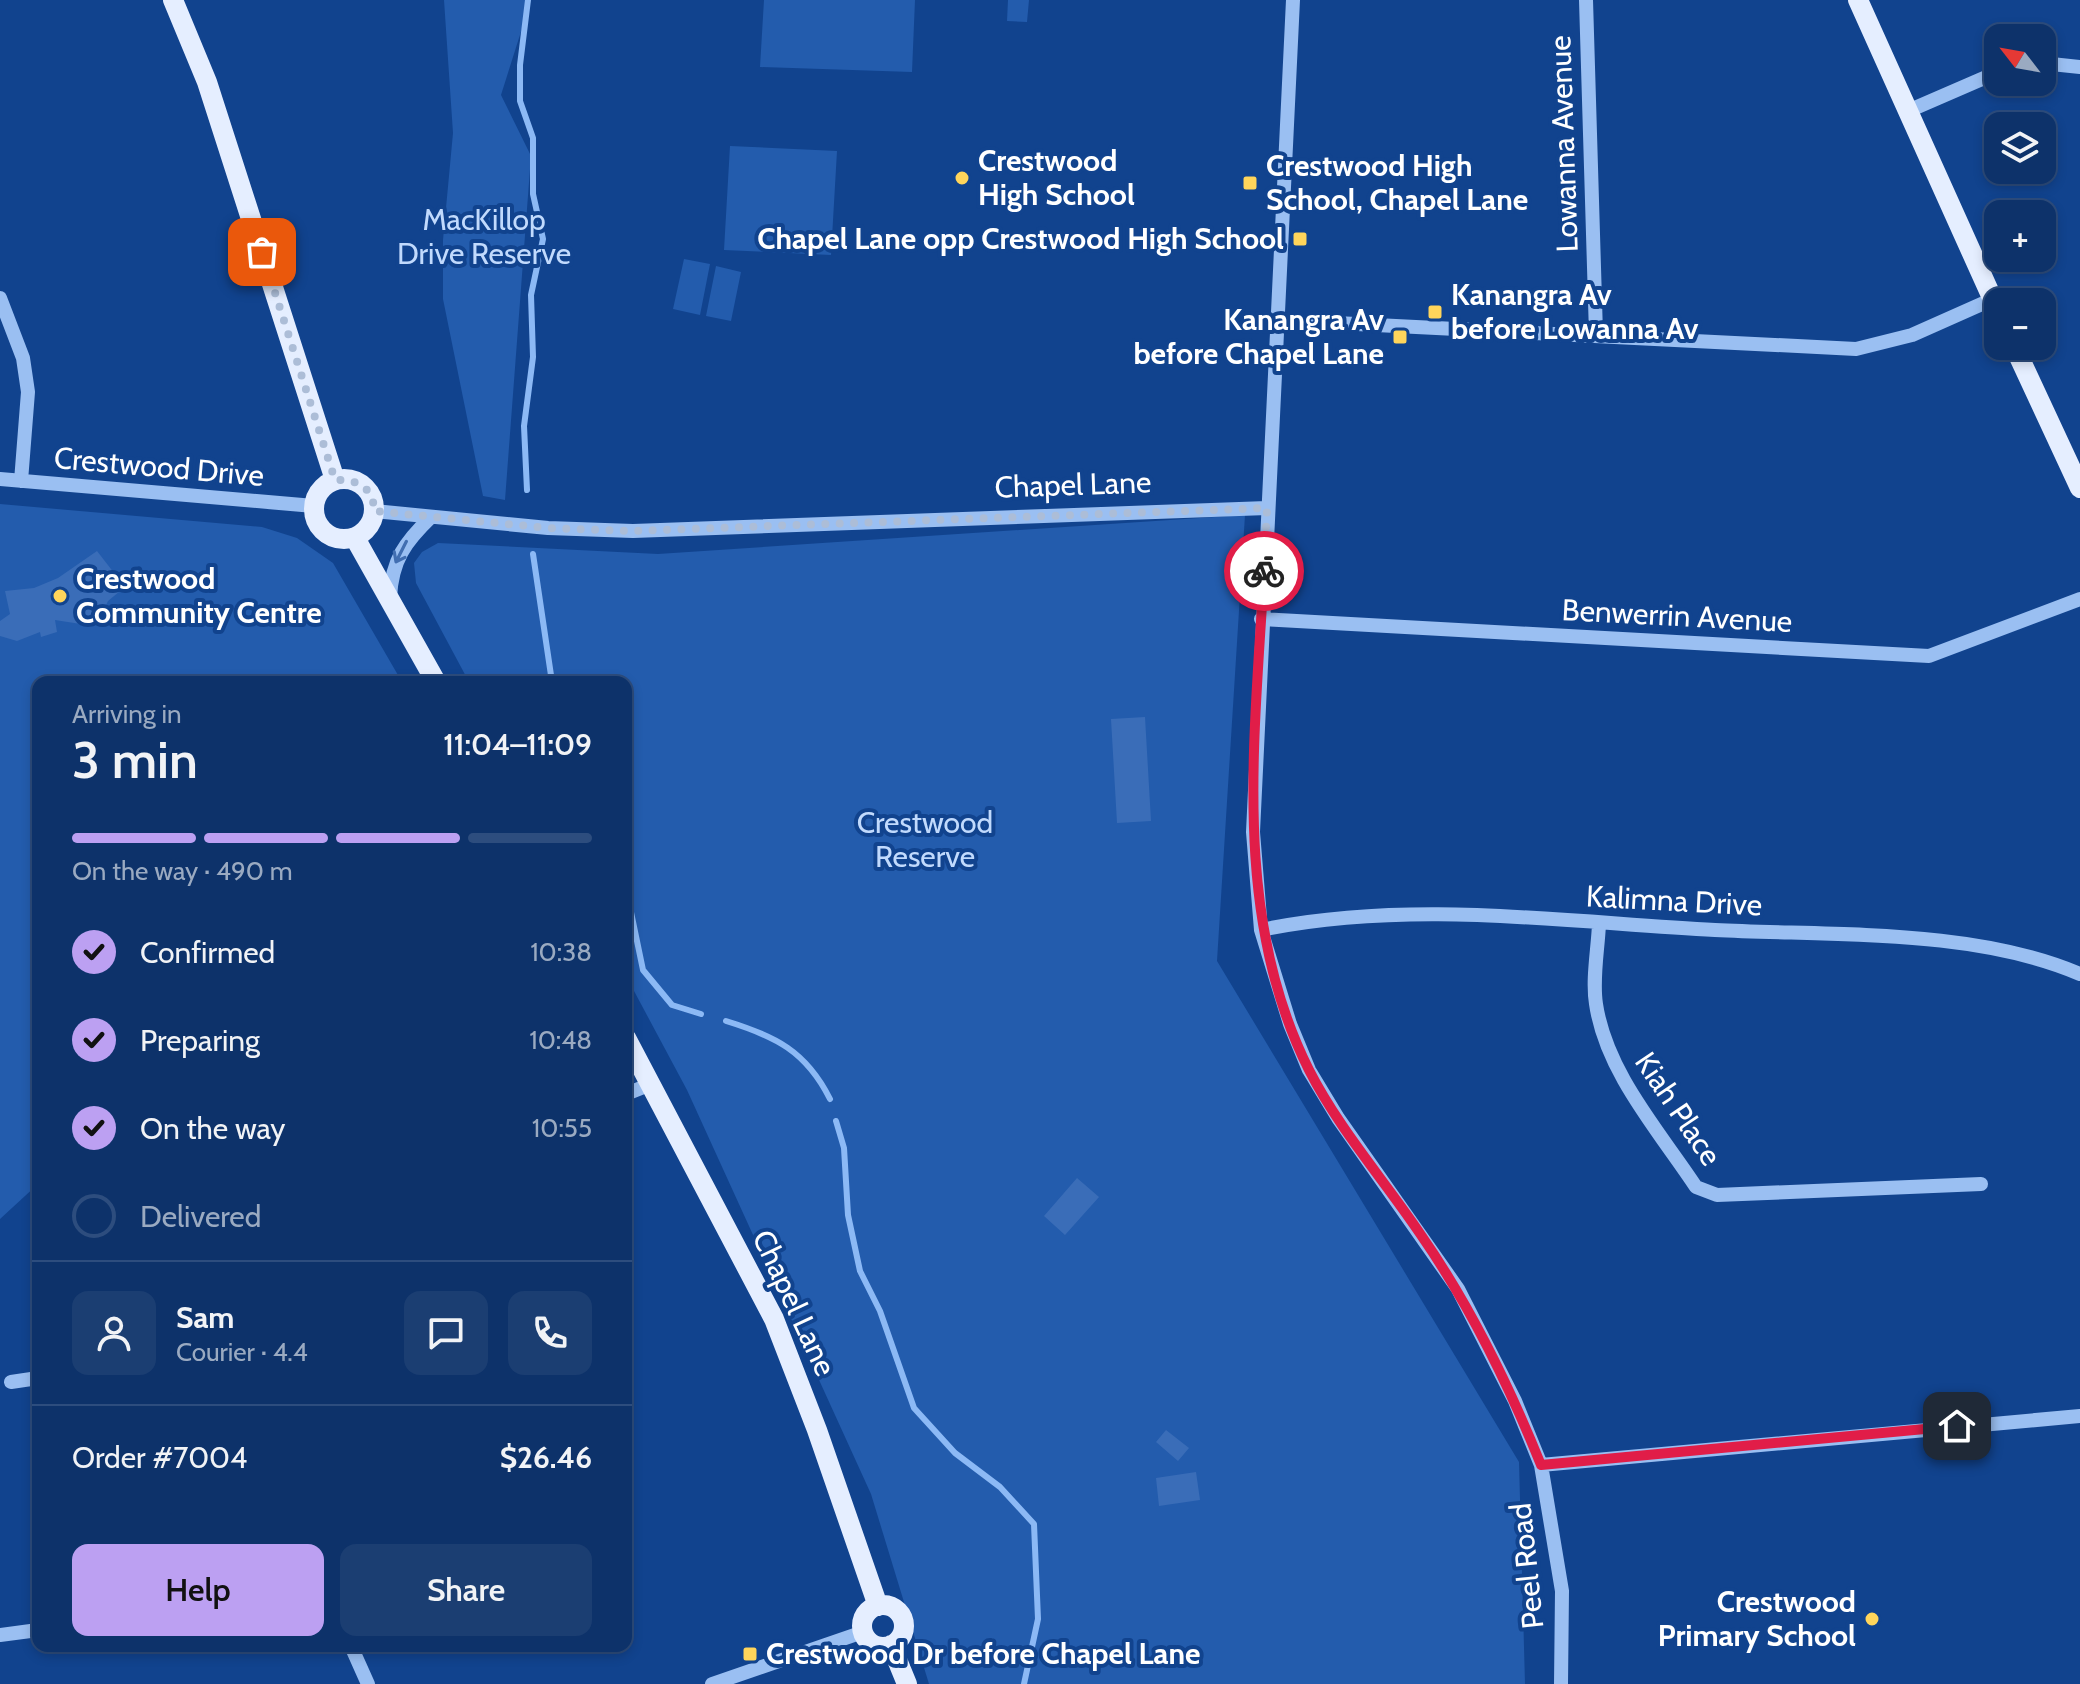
<!DOCTYPE html>
<meta charset="utf-8">
<style>
:root{--surface:#0d326a;--page:#1b3e72;--text:#f1f3f6;--muted:#9aaac1;--line:#2d4d7e;--accent:#bca0f2}
body{margin:0;font-family:Cabin,sans-serif;background:var(--page);color:var(--text);height:100vh;display:flex;flex-direction:column;font-size:30px;white-space:nowrap}
*{box-sizing:border-box;margin:0}
p{font-size:26px;color:var(--muted)}
.icon{flex:none;width:44px;height:44px;fill:none;stroke:currentColor;stroke-width:2;stroke-linecap:round;stroke-linejoin:round}
.map{position:relative;flex:1;overflow:hidden}
.side{position:absolute;left:32px;top:676px;width:600px;height:976px;display:flex;flex-direction:column;background:var(--surface);border-radius:16px;box-shadow:0 4px 12px #0003,0 0 0 2px var(--line)}
.side>*{flex:none}
.needle{width:52px;rotate:301deg}
.controls{position:absolute;left:1984px;top:24px;display:grid;gap:16px}
.controls a{display:grid;place-items:center;width:72px;height:72px;border-radius:16px;background:var(--surface);box-shadow:0 4px 12px #0003,0 0 0 2px var(--line);font-size:40px}
.pin{position:absolute;display:grid;place-items:center;width:68px;height:68px;color:#fff;margin:-34px;border-radius:16px;box-shadow:0 4px 12px #0006}
.courier{position:absolute;display:grid;place-items:center;width:80px;height:80px;margin:-40px;border:6px solid #e11d48;border-radius:50%;background:#fff;color:#222;box-shadow:0 2px 10px #0007}
.headline em{font-style:normal;font-weight:600}
.headline div{display:flex;flex-direction:column-reverse}
.headline{display:flex;align-items:center;justify-content:space-between;height:136px;padding:0 40px}
h1{font-size:52px;font-weight:600;line-height:60px}
.bar{display:grid;grid-template-columns:repeat(4,1fr);gap:12px 8px;align-content:center;height:96px;padding:0 40px}
.bar i{height:10px;border-radius:6px;background:var(--line)}
.bar .on{background:var(--accent)}
.bar p{grid-column:span 4}
.line{display:flex;align-items:center;gap:20px;padding:0 40px;border-top:2px solid var(--line)}
.line div{flex:1}
.round{display:grid;place-items:center;flex:none;width:84px;height:84px;border-radius:16px;background:var(--page)}
ol{padding:0 40px;list-style:none}
li{display:flex;align-items:center;gap:24px;height:88px}
li p{margin-inline-start:auto}
li .icon{padding:8px;border-radius:50%;background:var(--accent);color:#111;stroke-width:4}
li:last-child{color:var(--muted)}
li i{width:44px;height:44px;border:4px solid var(--line);border-radius:50%}
.action{display:flex;gap:16px;margin-top:auto;padding:16px 40px}
.action a{flex:1;height:92px;border-radius:16px;background:var(--accent);color:#111;font-size:32px;font-weight:600;line-height:92px;text-align:center}
.action a+a{background:var(--page);color:var(--text)}
.map>svg:first-child{display:block}
.green{fill:#235cad}
.lines{fill:none;stroke-linecap:round;stroke-linejoin:round}
.stream{stroke:#8cb9f5;stroke-width:6}
.building{fill:#3a6db8}
.minor{stroke:#9abff2;stroke-width:14}
.major{stroke:#e5eeff;stroke-width:20}
.oneway{stroke:#416eb1}
.done{stroke:#acbdd7;stroke-width:8;stroke-dasharray:0 14.4}
.route{stroke:#e11d48;stroke-width:10}
.poi-dot{fill:#ffd55b;stroke:#11438e;stroke-width:3}
.labels{text-anchor:middle;stroke-width:8;stroke-linejoin:round;paint-order:stroke}
.street-label{font-size:30px;fill:#fff;stroke:#11438e}
.poi-label{font-size:30px;font-weight:bold;fill:#fff;stroke:#11438e;text-anchor:start}
.park-label{font-size:30px;fill:#c1dafd;stroke:#11438e}
</style>
<div class="map">
<svg width="2080" height="1684" viewBox="0 0 2080 1684">
<rect width="100%" height="100%" fill="#11438e"/>
<!-- green -->
<path class="green" d="M 444,0 L 531,0 L 501,95 L 531,156 L 505,500 L 483,496 L 443,299 L 443,240 L 453,133 Z
M 764,0 L 915,0 L 912,72 L 760,67 Z
M 1008,0 L 1029,0 L 1027,22 L 1007,21 Z
M 730,146 L 837,151 L 831,255 L 724,250 Z
M 684,259 L 710,264 L 700,315 L 673,309 Z
M 716,266 L 741,272 L 731,321 L 706,316 Z
M 0,504 L 262,527 L 297,538 L 333,563 L 402,682 L 38,682 L 38,1184 L 0,1219 Z
M 1245,515 L 1217,961 L 1519,1462 L 1525,1684 L 929,1684 L 871,1494 L 687,1090 L 626,976 L 626,682 L 469,682 L 416,583 L 414,563 L 422,552 L 438,543 L 658,554 Z"/>
<g class="lines">
<!-- stream -->
<path class="stream" d="M 527,490 L 524,426 L 533,357 L 531,295 L 543,239 L 533,194 L 533,138 L 520,101 L 520,65 L 528,0
M 533,554 L 552,682
M 626,888 L 643,970 L 672,1005 L 701,1014
M 726,1021 C 775,1036 806,1051 830,1099
M 836,1121 L 844,1148 L 848,1215 L 860,1271 L 880,1311 L 914,1408 L 955,1453 L 1000,1487 L 1034,1524 L 1038,1619 L 1024,1684"/>
</g>
<!-- building -->
<path class="building" d="M 97,551 L 125,587 L 108,601 L 100,618 L 87,625 L 55,620 L 57,632 L 41,637 L 40,632 L 17,641 L 0,636 L 0,621 L 10,614 L 5,591 L 34,588 L 58,578 Z
M 1145,717 L 1151,821 L 1117,823 L 1111,719 Z
M 1077,1178 L 1099,1197 L 1065,1235 L 1044,1216 Z
M 1166,1430 L 1189,1448 L 1178,1461 L 1156,1442 Z
M 1196,1472 L 1200,1500 L 1159,1506 L 1156,1478 Z"/>
<g class="lines">
<!-- minor -->
<path class="minor" d="M 1293,0 L 1253,832 L 1261,930 L 1290,1024 L 1309,1070 L 1338,1118 L 1458,1289 L 1515,1401 L 1541,1465 L 1562,1591 L 1561,1684
M 1586,0 L 1596,334
M 2042,63 L 2080,67
M 1908,111 L 1998,72
M 0,298 L 23,358 L 28,392 L 21,481
M 1276,320 L 1856,349 L 1912,335 L 1993,299
M 0,479 L 314,506
M 374,511 L 548,528 L 633,531 L 1267,508
M 390,597 C 392,560 405,542 431,517
M 1261,619 L 1929,656 L 2080,599
M 1599,924 C 1598,949 1592,979 1596,1004 C 1606,1072 1659,1131 1696,1187 L 1717,1195 L 1981,1184
M 1261,930 C 1410,899 1564,922 1715,930 C 1831,936 1973,928 2080,974
M 626,1094 L 651,1084
M 11,1382 L 38,1378
M 1541,1465 L 2080,1416
M 0,1635 L 38,1630
M 351,1646 L 368,1684
M 712,1684 L 863,1632"/>
<!-- major -->
<path class="major" d="M 173,0 L 207,82 L 335,480
M 1858,0 L 1998,311
M 2014,346 L 2080,488
M314 509a30 30 0 1 1 60 0a30 30 0 1 1-60 0Z
M 355,538 L 436,682
M 626,1038 L 774,1319 L 817,1430 L 878,1606
M862 1626a21 21 0 1 1 42 0a21 21 0 1 1-42 0Z
M 891,1645 L 907,1684"/>
</g>
<!-- one-way arrows -->
<defs><path id="oneway-shaft" d="M-6 0H5M1.5-3L5.5 0L1.5 3" fill="none" stroke-width="1.6" stroke-linecap="round" stroke-linejoin="round" transform="scale(2)"/></defs>
<use class="oneway" href="#oneway-shaft" transform="translate(401 552) rotate(117)"/>
<g class="lines">
<!-- done -->
<path class="done" d="M 262,252 L 335,480 C 356,479 374,487 374,511 L 548,528 L 633,531 L 1267,508 L 1264,571"/>
<!-- route -->
<path class="route" d="M 1264,571 C 1255,738 1231,915 1309,1070 C 1339,1129 1384,1180 1421,1235 C 1471,1307 1508,1383 1541,1465 L 1957,1426"/>
</g>
<!-- markers -->
<g class="poi-dot">
<circle cx="962" cy="178" r="8"/>
<rect x="1242" y="175" width="16" height="16" rx="4"/>
<rect x="1292" y="231" width="16" height="16" rx="4"/>
<rect x="1427" y="304" width="16" height="16" rx="4"/>
<rect x="1392" y="329" width="16" height="16" rx="4"/>
<circle cx="60" cy="596" r="8"/>
<circle cx="1872" cy="1619" r="8"/>
<rect x="742" y="1646" width="16" height="16" rx="4"/>
</g>
<g class="labels">
<!-- street labels -->
<g class="street-label">
<text transform="translate(1564 144) rotate(-92)" y="10">Lowanna Avenue</text>
<text transform="translate(159 467) rotate(5)" y="10">Crestwood Drive</text>
<text transform="translate(1073 485) rotate(-2)" y="10">Chapel Lane</text>
<text transform="translate(1677 616) rotate(3)" y="10">Benwerrin Avenue</text>
<text transform="translate(1674 901) rotate(3)" y="10">Kalimna Drive</text>
<text transform="translate(1678 1109) rotate(56)" y="10">Kiah Place</text>
<text transform="translate(794 1303) rotate(65)" y="10">Chapel Lane</text>
<text transform="translate(1527 1566) rotate(-96)" y="10">Peel Road</text>
</g>
<!-- poi labels -->
<g class="poi-label">
<text x="978" y="171">Crestwood<tspan x="978" dy="34">High School</tspan></text>
<text x="1266" y="176">Crestwood High<tspan x="1266" dy="34">School, Chapel Lane</tspan></text>
<text x="1284" y="249" text-anchor="end">Chapel Lane opp Crestwood High School</text>
<text x="1451" y="305">Kanangra Av<tspan x="1451" dy="34">before Lowanna Av</tspan></text>
<text x="1384" y="330" text-anchor="end">Kanangra Av<tspan x="1384" dy="34">before Chapel Lane</tspan></text>
<text x="76" y="589">Crestwood<tspan x="76" dy="34">Community Centre</tspan></text>
<text x="1856" y="1612" text-anchor="end">Crestwood<tspan x="1856" dy="34">Primary School</tspan></text>
<text x="766" y="1664">Crestwood Dr before Chapel Lane</text>
</g>
<!-- park labels -->
<g class="park-label">
<text x="484" y="230">MacKillop<tspan x="484" dy="34">Drive Reserve</tspan></text>
<text x="925" y="833">Crestwood<tspan x="925" dy="34">Reserve</tspan></text>
</g>
</g>
</svg>
<div class="controls">
<a><svg class="needle" viewBox="-14 -14 28 28"><path d="M0-13l5 13h-10z" fill="#e53935"/><path d="M0 13l5-13h-10z" fill="#9aaac1"/></svg></a>
<a><svg class="icon" aria-label="layers" viewBox="0 0 24 24"><path d="M12 4l9 5-9 5-9-5zM3 14l9 5 9-5"/></svg></a>
<a>+</a>
<a>−</a>
</div>
<div class="pin" style="left:262px;top:252px;background:#ea580c"><svg class="icon" aria-label="bag" viewBox="0 0 24 24"><path d="M5 8h14l-1 12H6zM9 8a3 3 0 0 1 6 0"/></svg></div>
<div class="pin" style="left:1957px;top:1426px;background:#1f2937"><svg class="icon" aria-label="home" viewBox="0 0 24 24"><path d="M3 11l9-7 9 7M6 9v11h12V9"/></svg></div>
<div class="courier" style="left:1264px;top:571px"><svg class="icon" aria-label="bike" viewBox="0 0 24 24"><circle cx="6" cy="16" r="4"/><circle cx="18" cy="16" r="4"/><path d="M6 16l4-8h5l3 8M10 8l3 8H6M13 5h3"/></svg></div>
<section class="side">
<div class="headline"><div><h1>3 min</h1><p>Arriving in</p></div><em>11:04–11:09</em></div>
<div class="bar"><i class="on"></i><i class="on"></i><i class="on"></i><i></i><p>On the way · 490 m</p></div>
<ol>
<li><svg class="icon" aria-label="check" viewBox="0 0 24 24"><path d="M5 12l5 5 9-10"/></svg>Confirmed<p>10:38</p></li>
<li><svg class="icon" aria-label="check" viewBox="0 0 24 24"><path d="M5 12l5 5 9-10"/></svg>Preparing<p>10:48</p></li>
<li><svg class="icon" aria-label="check" viewBox="0 0 24 24"><path d="M5 12l5 5 9-10"/></svg>On the way<p>10:55</p></li>
<li><i></i>Delivered</li>
</ol>
<div class="line" style="height:144px"><a class="round"><svg class="icon" aria-label="person" viewBox="0 0 24 24"><circle cx="12" cy="8" r="4"/><path d="M4 21q1-7 8-7t8 7"/></svg></a><div><b>Sam</b><p>Courier · 4.4</p></div><a class="round"><svg class="icon" aria-label="chat" viewBox="0 0 24 24"><path d="M4 5h16v11H9l-5 4z"/></svg></a><a class="round"><svg class="icon" aria-label="phone" viewBox="0 0 24 24"><path d="M5 4h4l2 5-3 2q2 4 5 5l2-3 5 2v4C11 20 4 13 5 4z"/></svg></a></div>
<div class="line" style="height:104px"><div>Order #7004</div><b>$26.46</b></div>
<div class="action"><a>Help</a><a>Share</a></div>
</section>
</div>
